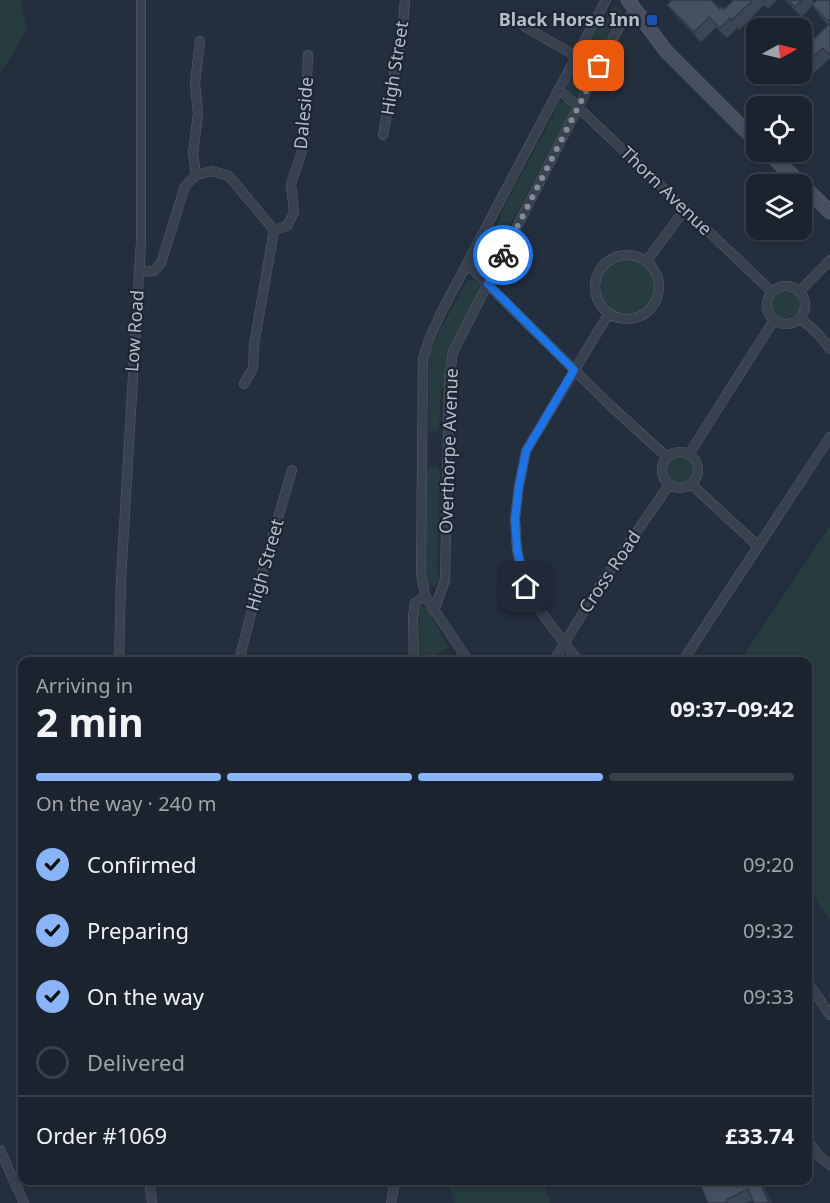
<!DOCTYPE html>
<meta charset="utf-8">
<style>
:root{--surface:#1b232e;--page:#282f3a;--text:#f1f3f6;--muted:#a0a4aa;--line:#39404a;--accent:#8ab4f8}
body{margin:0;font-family:"Noto Sans",sans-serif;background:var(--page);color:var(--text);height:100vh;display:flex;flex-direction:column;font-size:22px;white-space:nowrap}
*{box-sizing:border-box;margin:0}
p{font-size:20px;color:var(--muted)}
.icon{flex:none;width:33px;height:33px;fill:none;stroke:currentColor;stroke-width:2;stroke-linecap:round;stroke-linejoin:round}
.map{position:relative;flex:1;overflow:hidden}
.panel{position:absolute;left:18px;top:657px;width:794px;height:528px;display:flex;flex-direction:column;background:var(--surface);border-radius:12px;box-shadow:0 3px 9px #0003,0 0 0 2px var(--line)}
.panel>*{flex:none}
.needle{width:39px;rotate:82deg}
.controls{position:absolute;left:746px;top:18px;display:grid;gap:12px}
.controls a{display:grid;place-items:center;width:66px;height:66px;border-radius:12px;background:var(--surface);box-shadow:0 3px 9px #0003,0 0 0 2px var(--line);font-size:30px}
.pin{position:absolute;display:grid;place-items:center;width:51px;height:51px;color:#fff;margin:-26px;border-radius:12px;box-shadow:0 3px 9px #0006}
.courier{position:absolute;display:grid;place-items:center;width:60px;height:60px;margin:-30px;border:4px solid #1a73e8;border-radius:50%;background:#fff;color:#222;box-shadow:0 2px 8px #0007}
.overview em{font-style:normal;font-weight:700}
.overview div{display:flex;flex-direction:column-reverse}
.overview{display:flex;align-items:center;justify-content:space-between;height:102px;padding:0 18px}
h1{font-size:39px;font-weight:700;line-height:45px}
.bar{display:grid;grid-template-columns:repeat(4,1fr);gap:9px 6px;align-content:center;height:72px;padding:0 18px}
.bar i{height:8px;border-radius:4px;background:var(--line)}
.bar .selected{background:var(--accent)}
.bar p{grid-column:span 4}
.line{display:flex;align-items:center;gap:15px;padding:0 18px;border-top:2px solid var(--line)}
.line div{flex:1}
ol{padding:0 18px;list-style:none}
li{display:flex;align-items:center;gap:18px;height:66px}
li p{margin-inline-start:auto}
li .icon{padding:6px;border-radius:50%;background:var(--accent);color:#111;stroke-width:4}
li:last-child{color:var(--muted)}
li i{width:33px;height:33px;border:3px solid var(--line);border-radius:50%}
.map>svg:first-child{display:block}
.green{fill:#263c3f}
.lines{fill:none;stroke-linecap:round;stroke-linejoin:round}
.street-casing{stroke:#565f6c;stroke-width:10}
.secondary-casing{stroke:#565f6c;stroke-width:15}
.street{stroke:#38414e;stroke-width:9}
.secondary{stroke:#465061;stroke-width:14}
.wall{fill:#3b4654}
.shaded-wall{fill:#303945}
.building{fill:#455162;stroke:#303945;stroke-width:1.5}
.done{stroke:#828b98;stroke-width:6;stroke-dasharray:0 10.8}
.route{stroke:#1a73e8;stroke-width:8}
.transit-dot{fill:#1a4fb4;stroke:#1d2633;stroke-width:2}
.labels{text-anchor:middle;stroke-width:4.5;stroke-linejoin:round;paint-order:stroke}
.poi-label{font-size:18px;font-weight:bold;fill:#b4bcc9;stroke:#1d2633;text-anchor:end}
.street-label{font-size:18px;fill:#b4bcc9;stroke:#1d2633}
</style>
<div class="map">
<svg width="830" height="1203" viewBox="0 0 830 1203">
<rect width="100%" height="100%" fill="#242f3e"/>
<!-- green -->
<path class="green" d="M 0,0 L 21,0 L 27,31 L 0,73 Z
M 615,6 L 621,13 L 578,95 C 570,95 569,92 567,85 L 574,75 L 600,24 Z
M 562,102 L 565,102 L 572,109 L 571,115 L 564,127 L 561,129 L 495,254 L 495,261 L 489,272 L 482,274 L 475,265 L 476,259 L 491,237 L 507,202 L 556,110 L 554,106 Z
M595 287a32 32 0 1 1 64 0a32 32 0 1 1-64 0Z
M 468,279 L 479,282 C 482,298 462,322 455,337 C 447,354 445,370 444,388 L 441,389 L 439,430 L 431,433 L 429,429 L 429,356 L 441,329 Z
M767 305a19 19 0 1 1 38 0a19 19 0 1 1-38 0Z
M662 470a18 18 0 1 1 36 0a18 18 0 1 1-36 0Z
M 430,466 L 438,468 L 440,476 L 437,567 L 440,579 L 435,586 L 427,585 L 426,574 L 427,472 Z
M 830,526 L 830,920 L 807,887 L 807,662 L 740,661 Z
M 423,606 L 427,609 L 449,648 L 436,654 L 438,661 L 420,661 L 419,613 L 419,608 Z
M 447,1181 L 542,1181 L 551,1203 L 455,1203 Z"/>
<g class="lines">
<defs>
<path id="street" d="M 525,27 L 576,56
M 559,89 L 772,292
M 383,135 L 403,26 L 405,0
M 196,175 L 193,153 L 198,114 L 195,83 L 200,41
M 274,230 L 287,226 L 294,212 L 291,184 L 304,145 L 308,55
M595 287a32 32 0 1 1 64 0a32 32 0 1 1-64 0Z
M 646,262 L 685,209
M 467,264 L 613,408 L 667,457
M 139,272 L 154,271 L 161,263 L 185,186 L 196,175 L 212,171 L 229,176 L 274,230 L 254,345 L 253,368 L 244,384
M767 305a19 19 0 1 1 38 0a19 19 0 1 1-38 0Z
M 799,292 L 830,260
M 800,318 L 818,334 L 830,349
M662 470a18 18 0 1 1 36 0a18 18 0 1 1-36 0Z
M 689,454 L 774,320
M 691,484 L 757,545
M 434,611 L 445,580 L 449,381 L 453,352 L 618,29 L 626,19 L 635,12
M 119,662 L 121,579 L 141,241 L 141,0
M 242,662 L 241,653 L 257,590 L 292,470
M 414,662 L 413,617 L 415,603 L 425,596
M 469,662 L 425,596 L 421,573 L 423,358 L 430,337 L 442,311 L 606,0
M 553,662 L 600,585 L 669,485
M 579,662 L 546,619 L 526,587 L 517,550 L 515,519 L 519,486 L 526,451 L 609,313
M 682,662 L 830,437
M 807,981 L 830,1015
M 807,1140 L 817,1154 L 830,1165
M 0,1150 L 24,1203
M 149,1180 L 152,1203
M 391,1203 L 395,1180"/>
<path id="secondary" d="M 628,0 L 666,51 L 756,141
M 768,152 L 830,212"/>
</defs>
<!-- street casing -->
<use href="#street" class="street-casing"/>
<!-- secondary casing -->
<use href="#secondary" class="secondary-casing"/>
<!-- street -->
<use href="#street" class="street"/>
<!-- secondary -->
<use href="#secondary" class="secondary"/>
</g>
<!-- wall -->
<path class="wall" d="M 732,0 L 777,0 L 768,9 L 764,5 L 739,30 L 737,28 L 727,38 L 716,27 L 701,42 L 674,14 L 667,5 L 724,9 L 733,1 Z
M 785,0 L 812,0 L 814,3 L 830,0 L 830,58 L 799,87 L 789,74 L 801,74 L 801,28 L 815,38 L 828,25 L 819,15 L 812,6 L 802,17 Z
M 762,1180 L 772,1203 L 754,1203 L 753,1200 L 746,1203 L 708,1203 Z"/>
<!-- shaded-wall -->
<path class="shaded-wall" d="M 759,1180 L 762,1180 L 772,1203 L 769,1203 Z"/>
<!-- building -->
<path class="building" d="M 672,0 L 711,0 L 720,9 L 722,6 L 724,9 L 734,0 L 753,0 L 732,20 L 730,18 L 720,28 L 709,17 L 694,32 L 667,5 Z
M 788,0 L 802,0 L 795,7 Z
M 817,0 L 830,0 L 830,55 L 823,48 L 801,69 L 801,28 L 797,28 L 802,24 L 815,38 L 830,23 L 812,5 Z
M 789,74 L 797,74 L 793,78 Z
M 716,1180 L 759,1180 L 769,1203 L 754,1203 L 748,1189 L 726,1200 L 727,1203 L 708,1203 L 701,1187 Z"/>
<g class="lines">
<!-- done -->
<path class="done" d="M 503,255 L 599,66"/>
<!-- route -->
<path class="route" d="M 503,255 L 488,284 L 574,370 L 526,451 L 519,486 L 515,519 L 517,550 L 526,587"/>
</g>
<!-- markers -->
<rect class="transit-dot" x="646" y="14" width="12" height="12" rx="3"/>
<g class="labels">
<!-- poi labels -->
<g class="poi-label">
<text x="640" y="26">Black Horse Inn</text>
</g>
<!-- street labels -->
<g class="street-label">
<text transform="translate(395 68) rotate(-81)" y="6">High Street</text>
<text transform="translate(304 113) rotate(-85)" y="6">Daleside</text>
<text transform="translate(666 191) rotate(44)" y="6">Thorn Avenue</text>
<text transform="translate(135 331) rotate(-86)" y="6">Low Road</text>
<text transform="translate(449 451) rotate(-88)" y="6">Overthorpe Avenue</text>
<text transform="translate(265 565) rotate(-74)" y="6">High Street</text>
<text transform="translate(610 572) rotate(-56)" y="6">Cross Road</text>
</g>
</g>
</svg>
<div class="controls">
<a><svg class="needle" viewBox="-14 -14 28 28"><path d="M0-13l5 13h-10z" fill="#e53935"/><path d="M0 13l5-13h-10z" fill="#a0a4aa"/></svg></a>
<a><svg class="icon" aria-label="locate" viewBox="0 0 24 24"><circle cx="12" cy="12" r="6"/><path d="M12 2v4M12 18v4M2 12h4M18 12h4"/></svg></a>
<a><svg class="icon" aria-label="layers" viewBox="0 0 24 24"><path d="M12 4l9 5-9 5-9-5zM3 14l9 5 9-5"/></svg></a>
</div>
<div class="pin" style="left:599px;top:66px;background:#ea580c"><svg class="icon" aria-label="bag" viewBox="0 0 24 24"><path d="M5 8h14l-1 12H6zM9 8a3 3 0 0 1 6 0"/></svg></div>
<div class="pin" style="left:526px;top:587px;background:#1f2937"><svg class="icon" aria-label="home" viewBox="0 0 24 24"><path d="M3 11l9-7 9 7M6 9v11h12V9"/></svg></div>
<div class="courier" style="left:503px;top:255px"><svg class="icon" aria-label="bike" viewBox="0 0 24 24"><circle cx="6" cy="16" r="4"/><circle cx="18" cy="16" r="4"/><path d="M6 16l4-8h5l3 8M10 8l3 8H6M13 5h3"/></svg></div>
<section class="panel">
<div class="overview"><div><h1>2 min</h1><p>Arriving in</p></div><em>09:37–09:42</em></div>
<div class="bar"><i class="selected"></i><i class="selected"></i><i class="selected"></i><i></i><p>On the way · 240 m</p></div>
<ol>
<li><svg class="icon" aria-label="check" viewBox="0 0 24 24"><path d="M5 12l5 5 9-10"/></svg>Confirmed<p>09:20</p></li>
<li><svg class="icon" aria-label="check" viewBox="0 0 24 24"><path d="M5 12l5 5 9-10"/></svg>Preparing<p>09:32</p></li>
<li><svg class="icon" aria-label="check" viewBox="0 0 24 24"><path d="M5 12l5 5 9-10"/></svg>On the way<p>09:33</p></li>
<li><i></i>Delivered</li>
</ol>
<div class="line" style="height:78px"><div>Order #1069</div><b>£33.74</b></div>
</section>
</div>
